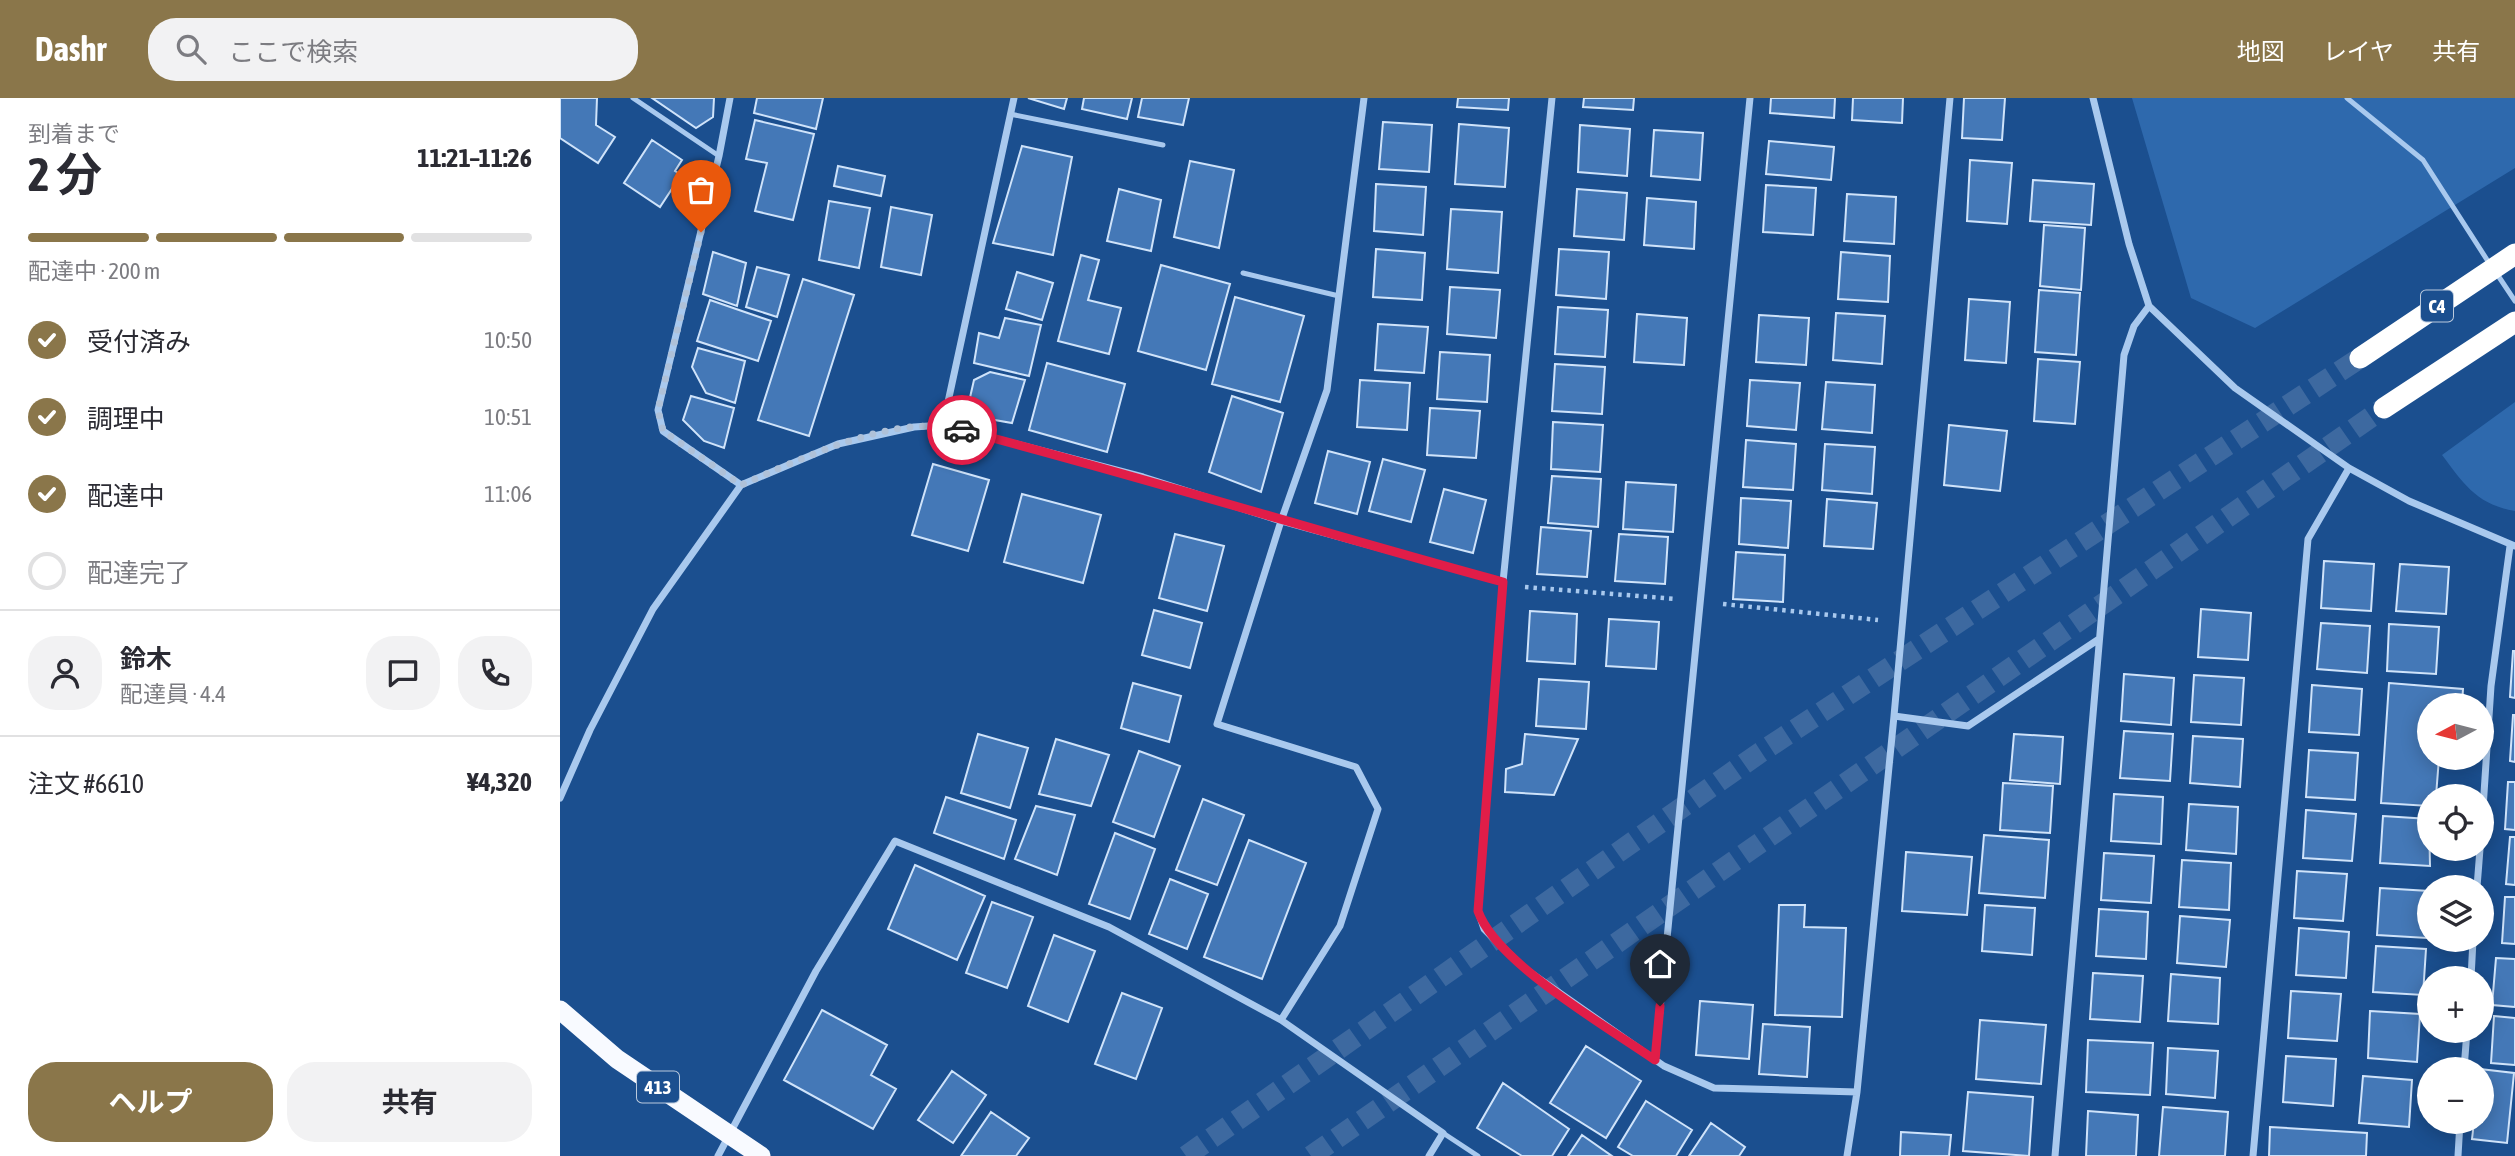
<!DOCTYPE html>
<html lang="ja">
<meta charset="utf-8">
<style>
:root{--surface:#fff;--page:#f2f2f3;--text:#2b2b33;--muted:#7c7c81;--line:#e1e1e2;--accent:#8a764a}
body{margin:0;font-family:"Asap Condensed","Noto Sans JP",sans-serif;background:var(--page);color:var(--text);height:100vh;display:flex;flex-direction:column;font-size:26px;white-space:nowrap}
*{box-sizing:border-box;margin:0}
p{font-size:23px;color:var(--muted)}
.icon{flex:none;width:38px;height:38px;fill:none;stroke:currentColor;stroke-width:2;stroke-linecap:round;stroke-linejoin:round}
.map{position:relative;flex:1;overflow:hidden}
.drawer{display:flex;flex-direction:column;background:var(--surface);width:560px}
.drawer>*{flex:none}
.needle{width:46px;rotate:263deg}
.buttons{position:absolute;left:1857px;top:595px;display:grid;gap:14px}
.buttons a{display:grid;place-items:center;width:77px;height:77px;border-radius:50%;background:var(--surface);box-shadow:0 4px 18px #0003;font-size:35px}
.pin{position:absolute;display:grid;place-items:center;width:60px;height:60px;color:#fff;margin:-72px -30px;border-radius:50% 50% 50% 0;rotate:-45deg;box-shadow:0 0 7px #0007}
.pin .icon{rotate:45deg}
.courier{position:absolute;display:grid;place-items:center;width:70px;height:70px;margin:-35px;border:5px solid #e11d48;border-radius:50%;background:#fff;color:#222;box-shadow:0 2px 9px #0007}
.head em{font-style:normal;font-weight:700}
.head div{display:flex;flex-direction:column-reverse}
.head{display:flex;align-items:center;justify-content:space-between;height:119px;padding:0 28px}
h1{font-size:46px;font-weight:700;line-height:52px}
.bar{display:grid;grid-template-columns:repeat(4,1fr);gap:10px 7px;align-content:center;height:84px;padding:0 28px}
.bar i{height:9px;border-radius:5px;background:var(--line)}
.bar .current{background:var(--accent)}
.bar p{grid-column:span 4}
.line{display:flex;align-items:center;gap:18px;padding:0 28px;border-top:2px solid var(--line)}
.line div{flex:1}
.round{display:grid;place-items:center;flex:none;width:74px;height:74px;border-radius:28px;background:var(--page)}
ol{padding:0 28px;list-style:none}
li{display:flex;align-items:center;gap:21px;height:77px}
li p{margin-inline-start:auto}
li .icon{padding:7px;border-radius:50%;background:var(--accent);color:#fff;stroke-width:4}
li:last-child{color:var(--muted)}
li i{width:38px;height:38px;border:4px solid var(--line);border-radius:50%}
.cta{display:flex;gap:14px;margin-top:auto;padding:14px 28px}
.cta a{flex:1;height:80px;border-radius:28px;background:var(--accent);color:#fff;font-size:28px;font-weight:700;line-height:80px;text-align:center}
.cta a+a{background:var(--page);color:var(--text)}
header{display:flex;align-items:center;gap:42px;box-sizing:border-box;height:98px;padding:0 35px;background:var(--accent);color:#fff}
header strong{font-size:33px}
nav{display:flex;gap:38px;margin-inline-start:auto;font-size:24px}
.search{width:490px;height:63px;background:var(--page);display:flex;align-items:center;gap:18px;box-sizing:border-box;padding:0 24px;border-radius:28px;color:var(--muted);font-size:26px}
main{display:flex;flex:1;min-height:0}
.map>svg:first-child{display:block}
.green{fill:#2e69ad}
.building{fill:#4478b7;stroke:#cfe3fa;stroke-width:2}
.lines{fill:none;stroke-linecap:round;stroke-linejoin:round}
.motorway-tunnel{stroke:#3d69a0;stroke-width:21;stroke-dasharray:21 10;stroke-linecap:butt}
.path{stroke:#a9c9ee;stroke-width:4.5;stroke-dasharray:3.5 5;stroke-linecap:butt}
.service{stroke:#a9c9ee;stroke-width:5}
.minor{stroke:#a9c9ee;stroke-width:7}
.trunk{stroke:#f8faff;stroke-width:19}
.motorway{stroke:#fff;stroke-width:21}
.motorway-bridge{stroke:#fff;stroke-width:21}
.done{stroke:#afc1d8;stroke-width:7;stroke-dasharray:0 12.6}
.route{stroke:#e11d48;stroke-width:9}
.labels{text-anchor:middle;stroke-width:6;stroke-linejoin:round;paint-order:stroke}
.shield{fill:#1b4f8f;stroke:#bbcadd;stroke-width:2}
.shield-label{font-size:19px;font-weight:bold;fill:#fff}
</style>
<header>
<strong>Dashr</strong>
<div class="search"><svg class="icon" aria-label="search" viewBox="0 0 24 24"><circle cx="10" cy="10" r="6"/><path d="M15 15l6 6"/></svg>ここで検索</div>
<nav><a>地図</a><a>レイヤ</a><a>共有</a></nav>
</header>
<main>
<section class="drawer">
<div class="head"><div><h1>2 分</h1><p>到着まで</p></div><em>11:21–11:26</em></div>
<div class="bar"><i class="current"></i><i class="current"></i><i class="current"></i><i></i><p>配達中 · 200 m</p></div>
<ol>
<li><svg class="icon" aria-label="check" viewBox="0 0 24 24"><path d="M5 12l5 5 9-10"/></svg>受付済み<p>10:50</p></li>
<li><svg class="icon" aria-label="check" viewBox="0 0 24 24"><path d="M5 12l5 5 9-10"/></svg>調理中<p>10:51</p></li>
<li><svg class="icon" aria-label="check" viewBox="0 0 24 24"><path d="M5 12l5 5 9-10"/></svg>配達中<p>11:06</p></li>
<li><i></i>配達完了</li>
</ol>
<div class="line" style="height:126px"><a class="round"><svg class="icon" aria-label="person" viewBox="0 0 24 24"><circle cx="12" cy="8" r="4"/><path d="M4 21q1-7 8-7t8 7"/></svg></a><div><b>鈴木</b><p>配達員 · 4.4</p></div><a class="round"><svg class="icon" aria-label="chat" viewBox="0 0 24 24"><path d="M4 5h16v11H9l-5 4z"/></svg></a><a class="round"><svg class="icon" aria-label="phone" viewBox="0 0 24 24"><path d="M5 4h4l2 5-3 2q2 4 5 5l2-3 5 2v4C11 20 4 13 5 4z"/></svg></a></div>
<div class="line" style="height:91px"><div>注文 #6610</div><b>¥4,320</b></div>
<div class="cta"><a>ヘルプ</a><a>共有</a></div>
</section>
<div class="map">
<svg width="1955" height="1058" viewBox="0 0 1955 1058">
<rect width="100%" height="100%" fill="#1b4f8f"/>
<!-- green -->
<path class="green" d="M 1572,0 L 1955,0 L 1955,70 L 1695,230 L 1631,200 Z
M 1955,304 L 1955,413 C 1916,406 1904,386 1882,357 Z"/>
<!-- building -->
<path class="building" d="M 0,0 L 37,0 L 36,27 L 55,39 L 38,65 L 0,40 Z
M 92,0 L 154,0 L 153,19 L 136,30 Z
M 197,0 L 263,0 L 256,31 L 194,15 Z
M 468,0 L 507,0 L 504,11 Z
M 524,0 L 572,0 L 567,21 L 522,11 Z
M 582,0 L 629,0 L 623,27 L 578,19 Z
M 898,0 L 949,0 L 948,12 L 897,9 Z
M 1024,0 L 1074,0 L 1073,12 L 1023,9 Z
M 1211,0 L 1275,0 L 1274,20 L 1210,15 Z
M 1293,0 L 1343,0 L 1342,25 L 1292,22 Z
M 1404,0 L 1445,0 L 1442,42 L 1402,40 Z
M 195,22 L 254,36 L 233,122 L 195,113 L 207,65 L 186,61 Z
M 823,24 L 872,27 L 869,74 L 819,71 Z
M 899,26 L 949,30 L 945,89 L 895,86 Z
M 1020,27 L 1070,31 L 1067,78 L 1018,74 Z
M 1094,32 L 1143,35 L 1140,82 L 1091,78 Z
M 92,42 L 122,62 L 115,73 L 121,77 L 100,109 L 64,85 Z
M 1209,43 L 1274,49 L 1271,82 L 1206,76 Z
M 462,48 L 512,59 L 493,157 L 433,145 Z
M 1410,62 L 1452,65 L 1447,126 L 1407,123 Z
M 630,63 L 674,72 L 659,150 L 614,139 Z
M 278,68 L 325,78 L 321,98 L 274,88 Z
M 1473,82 L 1534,86 L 1531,127 L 1470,123 Z
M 816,86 L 866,89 L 863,137 L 814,133 Z
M 1206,87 L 1256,90 L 1253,137 L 1203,134 Z
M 559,91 L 601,102 L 591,153 L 547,143 Z
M 1017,91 L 1067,95 L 1064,142 L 1014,138 Z
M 1287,96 L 1336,99 L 1334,146 L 1284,143 Z
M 1087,100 L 1136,104 L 1134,151 L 1084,147 Z
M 269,103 L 310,110 L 299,170 L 259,162 Z
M 331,109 L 372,117 L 361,177 L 321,169 Z
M 891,111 L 942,114 L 938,175 L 887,171 Z
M 1484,127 L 1525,130 L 1521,192 L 1480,188 Z
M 816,151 L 865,155 L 862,202 L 813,199 Z
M 999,151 L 1049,154 L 1046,201 L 996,197 Z
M 153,154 L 186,165 L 177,208 L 143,196 Z
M 1281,154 L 1330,158 L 1328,204 L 1278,201 Z
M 521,157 L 539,162 L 528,202 L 561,210 L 549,256 L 498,243 Z
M 601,167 L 670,186 L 646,272 L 578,253 Z
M 197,169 L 229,177 L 217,219 L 186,209 Z
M 457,174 L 493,185 L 482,222 L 446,211 Z
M 243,181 L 294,197 L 249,338 L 198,322 Z
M 890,189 L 940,192 L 936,240 L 887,236 Z
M 1479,192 L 1520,195 L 1516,257 L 1475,254 Z
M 675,199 L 744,218 L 720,304 L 652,286 Z
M 1409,201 L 1450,204 L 1446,265 L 1405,262 Z
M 150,202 L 211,223 L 198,263 L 137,243 Z
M 998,209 L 1048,212 L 1045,259 L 995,256 Z
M 1276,215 L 1325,218 L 1322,266 L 1273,262 Z
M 1077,216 L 1127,220 L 1124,267 L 1074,264 Z
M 1199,217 L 1249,220 L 1246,267 L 1196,264 Z
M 445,220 L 481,227 L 469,278 L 414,265 L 419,235 L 439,240 Z
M 818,226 L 868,229 L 864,275 L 815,272 Z
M 138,250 L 185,263 L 175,305 L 146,295 L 132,269 Z
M 880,254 L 930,257 L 927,304 L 877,301 Z
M 1478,261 L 1520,264 L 1515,326 L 1474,323 Z
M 487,265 L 565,286 L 547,354 L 469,332 Z
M 995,266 L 1045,269 L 1042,316 L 992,313 Z
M 430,274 L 465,282 L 452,325 L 406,317 L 414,282 Z
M 800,282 L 850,285 L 847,332 L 797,329 Z
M 1190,282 L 1240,285 L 1236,332 L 1187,328 Z
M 1266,284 L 1315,287 L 1312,335 L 1262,331 Z
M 131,298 L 174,310 L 164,350 L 144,343 L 123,322 Z
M 672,298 L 723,315 L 701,394 L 649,374 Z
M 870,310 L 920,313 L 916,360 L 867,357 Z
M 993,324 L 1043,327 L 1040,374 L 991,371 Z
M 1389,327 L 1447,333 L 1440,393 L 1384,387 Z
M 1186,342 L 1236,346 L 1233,392 L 1183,389 Z
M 1265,346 L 1315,349 L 1312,396 L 1262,392 Z
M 768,353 L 810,364 L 797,416 L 755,405 Z
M 823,361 L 865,372 L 851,424 L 809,413 Z
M 373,366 L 429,382 L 408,453 L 352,437 Z
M 992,378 L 1041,381 L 1038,429 L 988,425 Z
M 1066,384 L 1116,387 L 1113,434 L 1063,431 Z
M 884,391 L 926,402 L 913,455 L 870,444 Z
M 462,396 L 541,417 L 523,485 L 444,464 Z
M 1181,400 L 1231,403 L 1228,450 L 1179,446 Z
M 1267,401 L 1317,405 L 1313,451 L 1264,448 Z
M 981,429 L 1031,433 L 1027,479 L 977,476 Z
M 615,436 L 664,448 L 647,513 L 599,500 Z
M 1059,436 L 1108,439 L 1105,486 L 1055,483 Z
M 1176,454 L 1225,457 L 1223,504 L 1173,501 Z
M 1764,463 L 1814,466 L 1811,513 L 1761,510 Z
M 1840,466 L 1889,469 L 1886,516 L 1836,513 Z
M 1641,511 L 1691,515 L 1688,562 L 1638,559 Z
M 594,512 L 642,525 L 630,570 L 582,557 Z
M 970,513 L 1017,516 L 1015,566 L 967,563 Z
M 1049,521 L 1099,524 L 1096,571 L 1046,568 Z
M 1761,525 L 1810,528 L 1807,575 L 1757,571 Z
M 1829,526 L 1879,529 L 1876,576 L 1827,573 Z
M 1953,553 L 1955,553 L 1955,600 L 1950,599 Z
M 1564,576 L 1614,580 L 1611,627 L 1561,623 Z
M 1634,577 L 1684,580 L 1681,627 L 1631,624 Z
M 979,581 L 1029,584 L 1026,631 L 976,628 Z
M 573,585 L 621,598 L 609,644 L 561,630 Z
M 1829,585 L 1903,591 L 1902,607 L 1869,607 L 1869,660 L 1879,660 L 1876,698 L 1869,698 L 1869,708 L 1821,705 Z
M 1752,587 L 1802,591 L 1799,637 L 1749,634 Z
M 1953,617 L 1955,617 L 1955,664 L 1950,663 Z
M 1564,633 L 1613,636 L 1610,683 L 1560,680 Z
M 418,636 L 468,650 L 450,710 L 401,695 Z
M 965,636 L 1018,641 L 994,697 L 945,694 L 946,671 L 962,666 Z
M 1454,636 L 1503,639 L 1500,686 L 1450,682 Z
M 1633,638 L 1683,641 L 1680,689 L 1630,685 Z
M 496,641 L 549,657 L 531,708 L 479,696 Z
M 1749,652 L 1798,655 L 1795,702 L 1746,699 Z
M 579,653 L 620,668 L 594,739 L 553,724 Z
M 1948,684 L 1955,684 L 1955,732 L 1945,731 Z
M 1443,685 L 1493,688 L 1490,735 L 1440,732 Z
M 1554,696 L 1603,699 L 1601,746 L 1551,743 Z
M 386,699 L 456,722 L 444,761 L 374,735 Z
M 643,701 L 684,717 L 657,787 L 616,772 Z
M 1629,706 L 1678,709 L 1676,756 L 1626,752 Z
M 476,708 L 515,717 L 497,777 L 455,761 Z
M 1746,712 L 1796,716 L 1792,763 L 1743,760 Z
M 1823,718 L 1869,721 L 1870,768 L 1820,765 Z
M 555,735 L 595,751 L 570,821 L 529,806 Z
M 1424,737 L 1489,742 L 1485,800 L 1419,795 Z
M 1950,739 L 1955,739 L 1955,787 L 1946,786 Z
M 689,742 L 746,765 L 702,881 L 644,859 Z
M 1346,754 L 1412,759 L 1407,817 L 1342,813 Z
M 1544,755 L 1594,758 L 1591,805 L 1541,802 Z
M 1622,762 L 1671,765 L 1669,812 L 1619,809 Z
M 355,767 L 425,798 L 397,862 L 328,831 Z
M 1737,773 L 1787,776 L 1783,823 L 1734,820 Z
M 610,781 L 648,796 L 627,851 L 589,836 Z
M 1820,790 L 1869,793 L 1867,840 L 1817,837 Z
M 1945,799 L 1955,799 L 1955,846 L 1942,845 Z
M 432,804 L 473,819 L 447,890 L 406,875 Z
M 1219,807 L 1245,807 L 1244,829 L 1286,830 L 1282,919 L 1215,917 Z
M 1425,807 L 1475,810 L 1472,857 L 1422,853 Z
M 1539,811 L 1588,814 L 1586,861 L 1536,858 Z
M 1620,818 L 1670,822 L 1666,869 L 1617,865 Z
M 1739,830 L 1789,834 L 1786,880 L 1736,877 Z
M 494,837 L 535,853 L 508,924 L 468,908 Z
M 1816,848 L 1866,851 L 1863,897 L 1813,894 Z
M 1936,860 L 1955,861 L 1955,909 L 1932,907 Z
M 1533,875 L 1583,878 L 1580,924 L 1530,921 Z
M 1611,876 L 1660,880 L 1658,926 L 1608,923 Z
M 1731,893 L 1781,896 L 1777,943 L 1728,940 Z
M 562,895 L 602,910 L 576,981 L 535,966 Z
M 1140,903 L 1193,907 L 1189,961 L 1136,957 Z
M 262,912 L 327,947 L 311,977 L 336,991 L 313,1031 L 224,982 Z
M 1810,913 L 1860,916 L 1857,964 L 1808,960 Z
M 1934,918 L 1955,920 L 1955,967 L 1931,965 Z
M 1420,922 L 1486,927 L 1481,986 L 1416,981 Z
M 1203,926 L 1250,929 L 1247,979 L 1199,976 Z
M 1528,942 L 1593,945 L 1590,997 L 1526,994 Z
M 1026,948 L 1081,983 L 1046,1040 L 990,1005 Z
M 1608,950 L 1658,953 L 1655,1000 L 1606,996 Z
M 1726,958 L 1776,961 L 1773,1008 L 1723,1004 Z
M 1920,971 L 1954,975 L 1947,1045 L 1912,1041 L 1914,1024 L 1922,1024 Z
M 392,973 L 426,997 L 393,1045 L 358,1022 Z
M 1803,978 L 1852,982 L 1849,1029 L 1799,1025 Z
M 943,985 L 1009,1031 L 992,1058 L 962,1058 L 917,1030 Z
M 1408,994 L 1473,999 L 1469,1058 L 1403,1053 Z
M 1086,1003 L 1132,1032 L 1116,1058 L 1073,1058 L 1058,1049 Z
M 1603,1009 L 1668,1014 L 1665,1058 L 1599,1058 Z
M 1528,1013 L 1578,1017 L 1576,1058 L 1526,1058 Z
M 431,1014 L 469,1040 L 456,1058 L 401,1058 Z
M 1151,1025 L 1185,1049 L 1179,1058 L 1129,1058 Z
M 1710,1029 L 1807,1035 L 1806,1058 L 1709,1058 Z
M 1341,1034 L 1391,1037 L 1389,1058 L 1340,1058 Z
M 1022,1037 L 1052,1058 L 1008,1058 Z"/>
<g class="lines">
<!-- motorway-tunnel -->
<path class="motorway-tunnel" d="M 626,1058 L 1201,654 L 1800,260
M 751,1058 L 1824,310"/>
<!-- path -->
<path class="path" d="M 965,489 L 1116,501
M 1163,506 L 1318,522"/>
<!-- service -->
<path class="service" d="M 73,0 L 159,58
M 1787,0 L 1863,62 L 1931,168
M 450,16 L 603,47
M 683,175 L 779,198
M 1937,176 L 1955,203
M 883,1035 L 918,1058"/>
<!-- minor -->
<path class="minor" d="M 170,0 L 159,58 L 98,312 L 103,333 L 181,387
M 804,0 L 767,292 L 721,423 L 657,626 L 796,669 L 818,711 L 780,828 L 721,922 L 883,1035 L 869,1058
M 992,0 L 943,484 L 918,813 L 924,831 L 964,870 L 1104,968 L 1154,990 L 1297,994
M 1533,0 L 1569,146 L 1589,208 L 1675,290 L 1789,370 L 1849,403 L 1955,448
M 383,327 L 454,0
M 1334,618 L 1408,628 L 1539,541
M 0,700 L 30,632 L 93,511 L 181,387 L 278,346 L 354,329 L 383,327 L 583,379 L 721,423 L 943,484
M 1922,726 L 1931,588 L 1950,448
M 1917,789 L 1920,751
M 1911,880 L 1913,842
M 1095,962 L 1190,0
M 1904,971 L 1907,933
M 158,1058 L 256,873 L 335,743 L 549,829 L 721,922
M 1287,1058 L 1297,994 L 1334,618 L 1390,0
M 1495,1058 L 1564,257 L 1574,228 L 1589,208
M 1693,1058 L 1748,441 L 1789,370
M 1898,1058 L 1900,1024"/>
<!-- trunk -->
<path class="trunk" d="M 0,912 L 57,961 L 201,1058"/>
<!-- motorway -->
<path class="motorway" d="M 1824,310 L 1955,224"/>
<!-- motorway-bridge -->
<path class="motorway-bridge" d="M 1800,260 L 1955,156"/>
</g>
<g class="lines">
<!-- done -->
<path class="done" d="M 141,134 L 98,312 L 103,333 L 181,387 C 242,361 335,314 402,332"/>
<!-- route -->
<path class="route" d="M 402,332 C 584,379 762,435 943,484 L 918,813 C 936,865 1048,929 1095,962 L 1100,908"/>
</g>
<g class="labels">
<!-- shield labels -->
<g class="shield">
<rect x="1861" y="192.5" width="32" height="31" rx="5"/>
<rect x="77" y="973.5" width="42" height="31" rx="5"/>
</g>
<g class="shield-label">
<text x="1877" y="215">C4</text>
<text x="98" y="996">413</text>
</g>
</g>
</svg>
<div class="buttons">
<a><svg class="needle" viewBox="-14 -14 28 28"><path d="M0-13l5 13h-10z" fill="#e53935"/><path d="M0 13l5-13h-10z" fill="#7c7c81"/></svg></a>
<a><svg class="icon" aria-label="locate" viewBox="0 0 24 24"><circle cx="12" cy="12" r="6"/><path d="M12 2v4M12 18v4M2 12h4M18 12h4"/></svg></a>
<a><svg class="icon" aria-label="layers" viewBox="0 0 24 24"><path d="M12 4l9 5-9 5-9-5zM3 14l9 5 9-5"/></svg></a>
<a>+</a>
<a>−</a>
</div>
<div class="pin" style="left:141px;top:134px;background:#ea580c"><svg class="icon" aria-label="bag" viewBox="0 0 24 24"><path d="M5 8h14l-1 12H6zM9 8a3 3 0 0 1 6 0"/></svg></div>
<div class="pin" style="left:1100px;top:908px;background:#1f2937"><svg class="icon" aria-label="home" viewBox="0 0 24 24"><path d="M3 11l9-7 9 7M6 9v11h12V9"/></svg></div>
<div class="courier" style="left:402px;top:332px"><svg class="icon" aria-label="car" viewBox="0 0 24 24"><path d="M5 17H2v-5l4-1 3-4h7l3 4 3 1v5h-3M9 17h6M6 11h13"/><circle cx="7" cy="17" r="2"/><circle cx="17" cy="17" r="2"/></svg></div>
</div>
</main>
